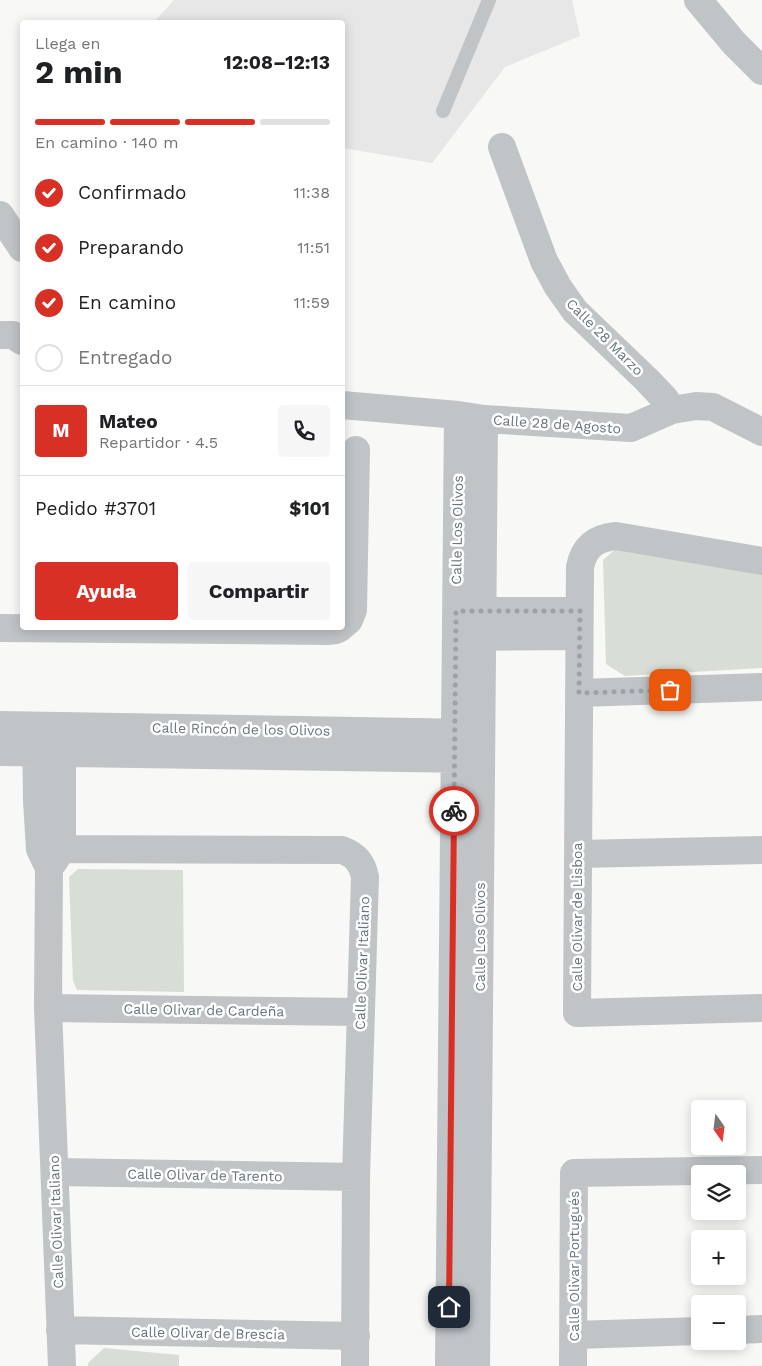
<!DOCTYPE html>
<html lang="es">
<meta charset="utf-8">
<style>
:root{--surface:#fff;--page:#f6f6f6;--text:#202124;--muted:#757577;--line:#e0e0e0;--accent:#d93025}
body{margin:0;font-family:"Work Sans",sans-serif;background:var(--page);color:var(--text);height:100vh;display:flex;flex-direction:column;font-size:19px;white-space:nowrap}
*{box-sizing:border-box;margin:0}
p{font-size:16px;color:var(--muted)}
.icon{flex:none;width:28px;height:28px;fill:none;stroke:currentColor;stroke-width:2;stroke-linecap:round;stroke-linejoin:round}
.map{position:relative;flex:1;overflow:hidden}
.side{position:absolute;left:20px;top:20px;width:325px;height:610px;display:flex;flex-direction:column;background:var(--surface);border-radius:5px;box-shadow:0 2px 12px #0003}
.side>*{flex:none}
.needle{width:32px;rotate:166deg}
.tools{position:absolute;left:691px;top:1100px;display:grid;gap:10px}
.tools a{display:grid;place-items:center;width:55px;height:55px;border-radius:5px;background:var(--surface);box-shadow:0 2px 12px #0003;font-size:25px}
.pin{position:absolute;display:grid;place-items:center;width:42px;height:42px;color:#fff;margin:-21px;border-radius:10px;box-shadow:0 2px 8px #0006}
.courier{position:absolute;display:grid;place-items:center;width:50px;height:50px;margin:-25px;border:4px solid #d93025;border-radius:50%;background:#fff;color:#222;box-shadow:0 1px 6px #0007}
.summary em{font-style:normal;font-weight:700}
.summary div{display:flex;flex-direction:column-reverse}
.summary{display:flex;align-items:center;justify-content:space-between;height:85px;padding:0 15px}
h1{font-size:32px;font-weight:700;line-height:38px}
.bar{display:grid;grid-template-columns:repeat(4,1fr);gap:8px 5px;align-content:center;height:60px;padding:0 15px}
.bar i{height:6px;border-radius:4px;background:var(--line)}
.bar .active{background:var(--accent)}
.bar p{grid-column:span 4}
.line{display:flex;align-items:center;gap:12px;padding:0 15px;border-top:1px solid var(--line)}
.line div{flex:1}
.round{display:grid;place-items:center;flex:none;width:52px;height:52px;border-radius:5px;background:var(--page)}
ol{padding:0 15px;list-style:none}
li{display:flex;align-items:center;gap:15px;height:55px}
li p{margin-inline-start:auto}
li .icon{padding:5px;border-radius:50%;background:var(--accent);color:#fff;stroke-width:4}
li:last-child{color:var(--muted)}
li i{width:28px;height:28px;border:2px solid var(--line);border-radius:50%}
.primary-button{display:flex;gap:10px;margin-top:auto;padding:10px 15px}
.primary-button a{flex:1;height:58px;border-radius:5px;background:var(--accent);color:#fff;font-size:20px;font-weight:700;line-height:58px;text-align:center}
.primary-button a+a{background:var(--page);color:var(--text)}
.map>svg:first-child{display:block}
.built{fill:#e6e7e6}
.green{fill:#d8ddd5}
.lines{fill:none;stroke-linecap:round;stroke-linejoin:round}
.service{stroke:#c0c4c7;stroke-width:14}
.minor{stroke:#c0c4c7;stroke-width:28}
.done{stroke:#99a3a8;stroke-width:5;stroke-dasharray:0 9}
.route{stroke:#d93025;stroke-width:6}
.labels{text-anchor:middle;stroke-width:5;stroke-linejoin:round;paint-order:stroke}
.street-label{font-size:14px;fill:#66757e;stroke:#fff}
</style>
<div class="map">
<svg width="762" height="1366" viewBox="0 0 762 1366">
<rect width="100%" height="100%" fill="#f8f8f6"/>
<!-- built -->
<path class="built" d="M 174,0 L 572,0 L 580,36 L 505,67 L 432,163 L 343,148 L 342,22 L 154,22 Z"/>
<!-- green -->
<path class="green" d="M 619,546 L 762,572 L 762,668 L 625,676 L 606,664 L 603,560 Z
M 78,869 L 183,870 L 184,992 L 77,990 L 73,981 L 69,877 Z
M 104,1348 L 179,1355 L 179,1366 L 88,1366 L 88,1363 Z"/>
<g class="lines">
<!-- service -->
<path class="service" d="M 443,111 L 489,0"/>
<!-- minor -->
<path class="minor" d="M 698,0 L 734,43 L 762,71
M 502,147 L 544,261 L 558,287 L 575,311 L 646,379 L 665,399 L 672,410
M 0,215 L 22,248
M 0,335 L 13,335 L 22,341
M 342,405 L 458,415 L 484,419 L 631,428 L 672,410 L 696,406 L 713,407 L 762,432
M 762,561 L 616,536 C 595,538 584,547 580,567 L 577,1013 L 762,1008
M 465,611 L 579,611
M 342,626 L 349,620 L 353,610 L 356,450
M 0,628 L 327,631 L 336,630 L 340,628
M 465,637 L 579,636
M 579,693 L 762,687
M 0,725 L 473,733
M 36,726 L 37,801 L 40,849 L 49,868 L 48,1008 L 62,1366
M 0,752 L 473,759
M 40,849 L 342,850 C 355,855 362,862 365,877 L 356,1177 L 355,1366
M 578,854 L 762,850
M 53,863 L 62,849 L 62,736
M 48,1008 L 361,1012
M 55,1172 L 356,1177
M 60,1330 L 356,1336
M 738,1330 L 762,1329
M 574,1335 L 700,1331
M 449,1366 L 458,415
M 476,1366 L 484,419
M 573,1366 L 574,1173 L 762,1170"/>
</g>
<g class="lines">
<!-- done -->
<path class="done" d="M 454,811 L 456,611 L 580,611 L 579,693 L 670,690"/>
<!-- route -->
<path class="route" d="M 449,1307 L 454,811"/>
</g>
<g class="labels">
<!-- street labels -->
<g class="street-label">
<text transform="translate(605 337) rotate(45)" y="5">Calle 28 Marzo</text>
<text transform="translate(557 424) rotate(4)" y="5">Calle 28 de Agosto</text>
<text transform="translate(457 530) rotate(-89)" y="5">Calle Los Olivos</text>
<text transform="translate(241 729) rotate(1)" y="5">Calle Rincón de los Olivos</text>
<text transform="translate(577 917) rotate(-90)" y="5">Calle Olivar de Lisboa</text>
<text transform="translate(480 937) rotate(-90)" y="5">Calle Los Olivos</text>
<text transform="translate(362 963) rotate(-88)" y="5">Calle Olivar Italiano</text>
<text transform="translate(204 1010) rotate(1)" y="5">Calle Olivar de Cardeña</text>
<text transform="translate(205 1175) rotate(1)" y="5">Calle Olivar de Tarento</text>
<text transform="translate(56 1222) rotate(-92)" y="5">Calle Olivar Italiano</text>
<text transform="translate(574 1266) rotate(-90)" y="5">Calle Olivar Portugués</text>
<text transform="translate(208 1333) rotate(1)" y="5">Calle Olivar de Brescia</text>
</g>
</g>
</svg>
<div class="tools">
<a><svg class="needle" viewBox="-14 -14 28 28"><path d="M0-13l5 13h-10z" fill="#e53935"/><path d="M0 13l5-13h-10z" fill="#757577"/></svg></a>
<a><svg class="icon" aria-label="layers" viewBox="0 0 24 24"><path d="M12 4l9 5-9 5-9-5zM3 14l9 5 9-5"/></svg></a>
<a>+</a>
<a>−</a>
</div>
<div class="pin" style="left:670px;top:690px;background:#ea580c"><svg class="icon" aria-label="bag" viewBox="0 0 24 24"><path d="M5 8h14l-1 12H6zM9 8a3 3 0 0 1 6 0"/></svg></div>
<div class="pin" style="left:449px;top:1307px;background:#1f2937"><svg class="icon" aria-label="home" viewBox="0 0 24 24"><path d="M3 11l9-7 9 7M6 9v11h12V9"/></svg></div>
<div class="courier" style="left:454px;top:811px"><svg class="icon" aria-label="bike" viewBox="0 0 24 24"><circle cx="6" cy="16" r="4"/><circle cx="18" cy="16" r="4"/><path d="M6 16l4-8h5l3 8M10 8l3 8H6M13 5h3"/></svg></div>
<section class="side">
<div class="summary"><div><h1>2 min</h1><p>Llega en</p></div><em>12:08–12:13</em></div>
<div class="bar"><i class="active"></i><i class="active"></i><i class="active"></i><i></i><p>En camino · 140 m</p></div>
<ol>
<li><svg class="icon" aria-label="check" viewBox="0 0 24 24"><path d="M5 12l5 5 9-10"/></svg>Confirmado<p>11:38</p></li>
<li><svg class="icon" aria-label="check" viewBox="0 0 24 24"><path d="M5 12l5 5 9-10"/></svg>Preparando<p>11:51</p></li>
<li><svg class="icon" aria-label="check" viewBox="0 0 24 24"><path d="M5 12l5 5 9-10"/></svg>En camino<p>11:59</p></li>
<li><i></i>Entregado</li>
</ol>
<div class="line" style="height:90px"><b class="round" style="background:var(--accent);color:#fff">M</b><div><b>Mateo</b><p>Repartidor · 4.5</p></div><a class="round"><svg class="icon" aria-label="phone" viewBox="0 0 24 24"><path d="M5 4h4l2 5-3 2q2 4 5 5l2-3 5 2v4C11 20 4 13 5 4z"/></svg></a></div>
<div class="line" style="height:65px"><div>Pedido #3701</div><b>$101</b></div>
<div class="primary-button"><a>Ayuda</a><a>Compartir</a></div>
</section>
</div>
